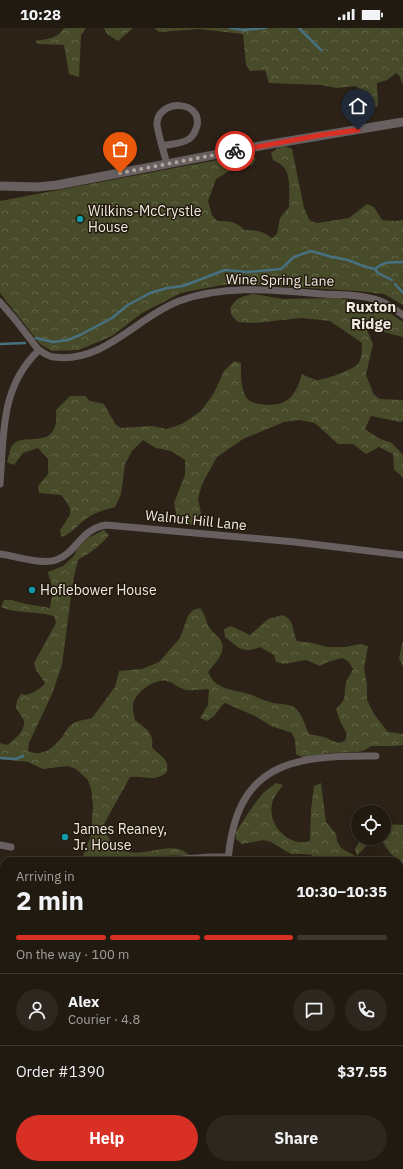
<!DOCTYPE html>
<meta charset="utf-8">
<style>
:root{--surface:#211a11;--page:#2d271f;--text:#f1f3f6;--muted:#a2a19f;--line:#3e3831;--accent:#d93025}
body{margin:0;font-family:"IBM Plex Sans",sans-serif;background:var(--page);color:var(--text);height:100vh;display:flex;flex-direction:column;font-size:15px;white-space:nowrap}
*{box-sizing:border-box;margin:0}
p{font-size:13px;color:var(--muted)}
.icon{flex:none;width:22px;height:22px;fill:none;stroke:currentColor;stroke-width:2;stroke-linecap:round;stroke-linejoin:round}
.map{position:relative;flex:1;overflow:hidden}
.details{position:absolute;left:0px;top:829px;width:403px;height:312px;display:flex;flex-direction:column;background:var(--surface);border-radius:12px 12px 0 0;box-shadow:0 2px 10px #0003,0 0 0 1px var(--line)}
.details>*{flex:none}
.tools{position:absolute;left:351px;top:777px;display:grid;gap:8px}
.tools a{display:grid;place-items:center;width:40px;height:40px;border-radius:50%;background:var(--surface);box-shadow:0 2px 10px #0003,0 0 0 1px var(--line);font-size:20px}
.pin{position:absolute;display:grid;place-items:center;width:34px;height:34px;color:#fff;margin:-41px -17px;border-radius:50% 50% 50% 0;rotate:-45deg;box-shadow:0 0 4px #0007}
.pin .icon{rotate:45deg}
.courier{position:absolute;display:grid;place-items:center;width:40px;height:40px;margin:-20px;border:3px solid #d93025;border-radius:50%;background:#fff;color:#222;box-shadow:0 1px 5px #0007}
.summary em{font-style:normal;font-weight:800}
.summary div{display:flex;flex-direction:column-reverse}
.summary{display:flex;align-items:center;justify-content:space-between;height:68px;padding:0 16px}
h1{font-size:26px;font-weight:800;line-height:30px}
.bar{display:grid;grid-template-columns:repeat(4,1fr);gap:6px 4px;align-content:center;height:48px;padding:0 16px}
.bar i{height:5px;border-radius:3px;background:var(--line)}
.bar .current{background:var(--accent)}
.bar p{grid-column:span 4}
.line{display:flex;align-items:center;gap:10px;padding:0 16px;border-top:1px solid var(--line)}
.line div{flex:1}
.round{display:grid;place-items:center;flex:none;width:42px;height:42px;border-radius:21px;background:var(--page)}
.button{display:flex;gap:8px;margin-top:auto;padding:8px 16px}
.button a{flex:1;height:46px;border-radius:24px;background:var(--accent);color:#fff;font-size:16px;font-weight:800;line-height:46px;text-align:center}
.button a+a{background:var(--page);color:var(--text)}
.status{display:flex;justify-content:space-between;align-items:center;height:28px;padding:0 20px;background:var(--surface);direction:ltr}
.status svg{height:11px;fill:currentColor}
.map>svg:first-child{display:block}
.forest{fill:url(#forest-crowns)}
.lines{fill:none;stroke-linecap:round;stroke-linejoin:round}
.stream{stroke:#477080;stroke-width:2.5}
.minor{stroke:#685f60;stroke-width:7}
.tertiary{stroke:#685f60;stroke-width:9}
.done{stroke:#ada59c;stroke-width:4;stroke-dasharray:0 7.2}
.route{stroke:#d93025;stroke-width:5}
.culture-dot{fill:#0f9aa8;stroke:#22190d;stroke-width:1.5}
.labels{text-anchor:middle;stroke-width:3;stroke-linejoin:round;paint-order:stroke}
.poi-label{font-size:14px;fill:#f2ebe3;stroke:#22190d;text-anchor:start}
.street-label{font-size:14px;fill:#f2ebe3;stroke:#22190d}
.neighbourhood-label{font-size:15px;font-weight:bold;fill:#f2ebe3;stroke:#22190d}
</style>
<div class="status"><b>10:28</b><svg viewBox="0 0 49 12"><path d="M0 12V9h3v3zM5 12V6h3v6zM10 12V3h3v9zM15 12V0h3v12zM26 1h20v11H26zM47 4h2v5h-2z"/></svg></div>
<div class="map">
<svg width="403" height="1141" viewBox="0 0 403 1141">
<defs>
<pattern id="forest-crowns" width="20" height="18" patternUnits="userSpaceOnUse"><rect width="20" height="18" fill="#484b29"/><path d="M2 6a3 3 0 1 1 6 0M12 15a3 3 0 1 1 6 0" fill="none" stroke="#636548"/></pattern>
</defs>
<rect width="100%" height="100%" fill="#2c2217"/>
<!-- forest -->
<path class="forest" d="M 64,0 L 86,0 L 81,7 L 79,49 L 69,46 L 64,17 L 38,16 L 35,13 C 46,11 57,11 64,0 Z
M 104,0 L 133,0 L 118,13 L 107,6 Z
M 154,0 L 403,0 L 403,57 L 399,47 L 396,45 L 387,52 L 377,55 L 378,79 L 374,79 L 369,67 L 355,58 L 336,60 L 322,57 L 269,55 L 265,42 L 250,43 L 246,37 L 243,6 L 199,1 L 159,4 Z
M 285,118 L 292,121 L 304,180 L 310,193 L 317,195 L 349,190 L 367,176 L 374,179 L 382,192 L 396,193 L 403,192 L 403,277 L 384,266 L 357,263 L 262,257 L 222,257 L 181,265 L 142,285 L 112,308 L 79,322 L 52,323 L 40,316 L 0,265 L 0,173 L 249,126 L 256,131 L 252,137 L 229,143 L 216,151 L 208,173 L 212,187 L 217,193 C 229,193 236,193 244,202 C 256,202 263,203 272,210 L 277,206 L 280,190 L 289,179 C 289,169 291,149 285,141 C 283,137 277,134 273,132 L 271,125 L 278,120 Z
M 254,266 L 283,271 L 339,270 L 384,281 L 403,294 L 403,309 L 380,303 L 367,294 L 367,302 L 373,316 L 366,347 L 374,367 L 380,371 L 403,372 L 403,393 L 400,394 L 371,388 L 365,401 L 378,410 L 392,415 L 403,427 L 403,450 L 394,441 L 393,426 L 379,419 L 366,426 L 353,416 L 338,416 L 315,395 L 299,392 L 284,394 L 243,411 L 217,429 L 202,456 L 198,471 L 201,485 L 191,497 L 177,490 L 174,475 L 185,447 L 185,432 L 171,423 L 156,420 L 143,412 L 132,423 L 125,436 L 121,466 L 115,479 C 105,482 95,484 86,491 C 77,497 72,506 61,509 L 60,502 C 72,484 75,484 61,467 L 39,465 L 38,458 L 48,446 L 48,431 L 38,420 L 23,425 L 14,437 L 7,434 C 9,429 9,422 12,418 C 21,404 49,420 55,398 C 57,394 56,387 56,382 L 70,368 L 85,368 L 90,373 L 104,376 L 115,396 L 121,400 L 152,398 L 167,401 L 182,396 L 201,383 L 214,365 L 224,343 L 234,333 L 241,335 C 241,346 240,358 246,369 C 249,374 254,375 259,376 C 286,380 295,370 302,346 C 306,348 312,351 317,352 C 325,352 352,342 358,336 C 362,330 362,322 362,315 L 330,293 L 301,290 L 254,295 L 238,294 L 232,288 L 230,281 C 235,270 242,268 254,266 Z
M 104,502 L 109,507 C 100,518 90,525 78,532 L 73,553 L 62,637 L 52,666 L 29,715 L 28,723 C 43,729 52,721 62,709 C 65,705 67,700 71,697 C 77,692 85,692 92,690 L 115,659 L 119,643 L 142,641 L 159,634 L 180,610 L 188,588 L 193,582 L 200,580 C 206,587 205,592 209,599 C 212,604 217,607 220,611 C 228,624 215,635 208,644 C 216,663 233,661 249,666 C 257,669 265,673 273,675 C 279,676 288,676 294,679 C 302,684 305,698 309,706 L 324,709 L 338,715 L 345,713 L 347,706 L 340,693 L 336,681 C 348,670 343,668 346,655 C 347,650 352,645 353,641 L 349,634 L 342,630 L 328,634 L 320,638 L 306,632 L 284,636 L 276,634 L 274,627 L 260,619 C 243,626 239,620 225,609 L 224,601 L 231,598 L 250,607 L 268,591 L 283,587 C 296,594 291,601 297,613 L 312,615 L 327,619 L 345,619 L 360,616 L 368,618 L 364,641 L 367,656 L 367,672 L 374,686 L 388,704 L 403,706 L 403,717 L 394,718 L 371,718 L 365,722 L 358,724 L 327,725 L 310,729 L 302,729 L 296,726 L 295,712 L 292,705 L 271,698 L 255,688 L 225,675 L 223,676 L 214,688 L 207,693 L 200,690 L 208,677 L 209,661 C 204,661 190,663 187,662 C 180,661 174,655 167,653 C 155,650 136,664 133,676 C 132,680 134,688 135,692 C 146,701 154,704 152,719 C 161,730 169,729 167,744 C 154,755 145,747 130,749 L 104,796 C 104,803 107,807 111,813 C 131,841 170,807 189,827 L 158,828 L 140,833 L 81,833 L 91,808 L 93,777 L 91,761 L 88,752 L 76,741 L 68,738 L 43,741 L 28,734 L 0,731 L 0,715 L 7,717 C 14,712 25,703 24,694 C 24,690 18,684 16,680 L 17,672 L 21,666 L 26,667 C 34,664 40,662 45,655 L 36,642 L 34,635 L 56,595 L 54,588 C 37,583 17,586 1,579 L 4,572 L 11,572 L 26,576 L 50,580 C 51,573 53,566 52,560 C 52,554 49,550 48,544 L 63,538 L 74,528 L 77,521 L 88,510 Z
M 403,612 L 403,639 L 399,630 Z
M 276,755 L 283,757 C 279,763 273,769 272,776 C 267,797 290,820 310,813 L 311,782 L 314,758 L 321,755 L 326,794 L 336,806 L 337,813 L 341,820 L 355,828 L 354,833 L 313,833 L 312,827 L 305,826 L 291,826 L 271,814 L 264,812 L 242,816 L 236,811 L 236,804 L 253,778 L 263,765 Z
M 384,796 L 403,797 L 403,837 C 392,829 388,822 380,810 L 384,810 Z
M 369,810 L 379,810 L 372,811 L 357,828 L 355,821 L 359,814 L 367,813 Z
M 403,869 L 403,899 L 399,898 L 399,874 Z"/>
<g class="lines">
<!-- stream -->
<path class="stream" d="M 230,0 L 243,2 L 266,0
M 299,0 L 321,22
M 375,241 C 385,232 391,235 403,234
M 395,256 L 403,265
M 36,310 L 53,314 L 68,312 L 80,307 L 112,290 L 128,277 L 150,265 L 167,260 L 183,258 L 225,242 L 247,244 L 281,241 L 294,229 L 311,223 L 332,229 L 348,232 L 366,239 L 375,241 L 378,245 L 392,252
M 0,316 L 25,315
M 0,730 L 16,731 L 23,728
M 399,1070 L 403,1067
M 329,1141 L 335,1137"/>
<!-- minor -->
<path class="minor" d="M 162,118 C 170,116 182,116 189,111 C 194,108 195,103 197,98 C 202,72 160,71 157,94 C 156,100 165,128 167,136
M 0,274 C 10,285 19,296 27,307 C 31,311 34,317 38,321 C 42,324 50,329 54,329 C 103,336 137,289 179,273 C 224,256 276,262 323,266 C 340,267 358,266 374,271 C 385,273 394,281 403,287
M 0,456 C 4,406 0,359 39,322
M 0,526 C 16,528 41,537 56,532 C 77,525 80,501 106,497 L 295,514 L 403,527
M 0,817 L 11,819
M 167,832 L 210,829 L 228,829
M 228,833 C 236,735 291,727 376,728
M 399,947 L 403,947
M 0,980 L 4,980
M 399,1052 L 403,1048
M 0,1079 L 4,1078
M 92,1137 L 92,1141
M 302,1141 L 311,1137"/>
<!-- tertiary -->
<path class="tertiary" d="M 0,158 L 37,159 L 57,157 L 265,117 L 403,94"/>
</g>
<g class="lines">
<!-- done -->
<path class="done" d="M 120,145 L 235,123"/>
<!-- route -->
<path class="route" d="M 235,123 L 321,107 L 358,102"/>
</g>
<!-- markers -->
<g class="culture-dot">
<circle cx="80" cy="191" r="4"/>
<circle cx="32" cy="562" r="4"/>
<circle cx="65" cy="809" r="4"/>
</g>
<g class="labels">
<!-- poi labels -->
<g class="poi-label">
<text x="88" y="188">Wilkins-McCrystle<tspan x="88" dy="16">House</tspan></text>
<text x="40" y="567">Hoflebower House</text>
<text x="73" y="806">James Reaney,<tspan x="73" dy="16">Jr. House</tspan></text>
</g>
<!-- street labels -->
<g class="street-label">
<text transform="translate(280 252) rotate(1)" y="5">Wine Spring Lane</text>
<text transform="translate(196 492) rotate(6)" y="5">Walnut Hill Lane</text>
</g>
<!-- neighbourhood labels -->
<g class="neighbourhood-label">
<text x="371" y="284">Ruxton<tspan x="371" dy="17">Ridge</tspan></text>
</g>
</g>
</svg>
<div class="tools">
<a><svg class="icon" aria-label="locate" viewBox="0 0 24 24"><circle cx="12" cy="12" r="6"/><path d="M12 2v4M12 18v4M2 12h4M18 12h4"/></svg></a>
</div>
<div class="pin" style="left:120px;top:145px;background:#ea580c"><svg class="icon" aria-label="bag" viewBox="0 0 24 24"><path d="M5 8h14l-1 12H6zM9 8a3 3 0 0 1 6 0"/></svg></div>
<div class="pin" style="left:358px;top:102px;background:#1f2937"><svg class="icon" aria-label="home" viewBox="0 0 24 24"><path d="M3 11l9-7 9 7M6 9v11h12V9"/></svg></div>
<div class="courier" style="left:235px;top:123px"><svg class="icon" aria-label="bike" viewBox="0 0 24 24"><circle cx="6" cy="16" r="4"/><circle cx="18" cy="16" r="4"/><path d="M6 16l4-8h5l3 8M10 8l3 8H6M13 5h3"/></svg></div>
<section class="details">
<div class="summary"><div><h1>2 min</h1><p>Arriving in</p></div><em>10:30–10:35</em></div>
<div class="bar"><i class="current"></i><i class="current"></i><i class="current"></i><i></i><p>On the way · 100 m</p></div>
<div class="line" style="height:72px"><a class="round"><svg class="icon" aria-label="person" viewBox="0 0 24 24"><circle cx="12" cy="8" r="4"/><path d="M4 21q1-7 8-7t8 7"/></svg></a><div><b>Alex</b><p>Courier · 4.8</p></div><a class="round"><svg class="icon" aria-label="chat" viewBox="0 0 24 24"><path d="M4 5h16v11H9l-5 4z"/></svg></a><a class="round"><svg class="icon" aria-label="phone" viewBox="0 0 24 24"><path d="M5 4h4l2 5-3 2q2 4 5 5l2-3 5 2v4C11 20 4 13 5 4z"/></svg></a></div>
<div class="line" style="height:52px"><div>Order #1390</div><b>$37.55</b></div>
<div class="button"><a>Help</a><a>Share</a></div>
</section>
</div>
